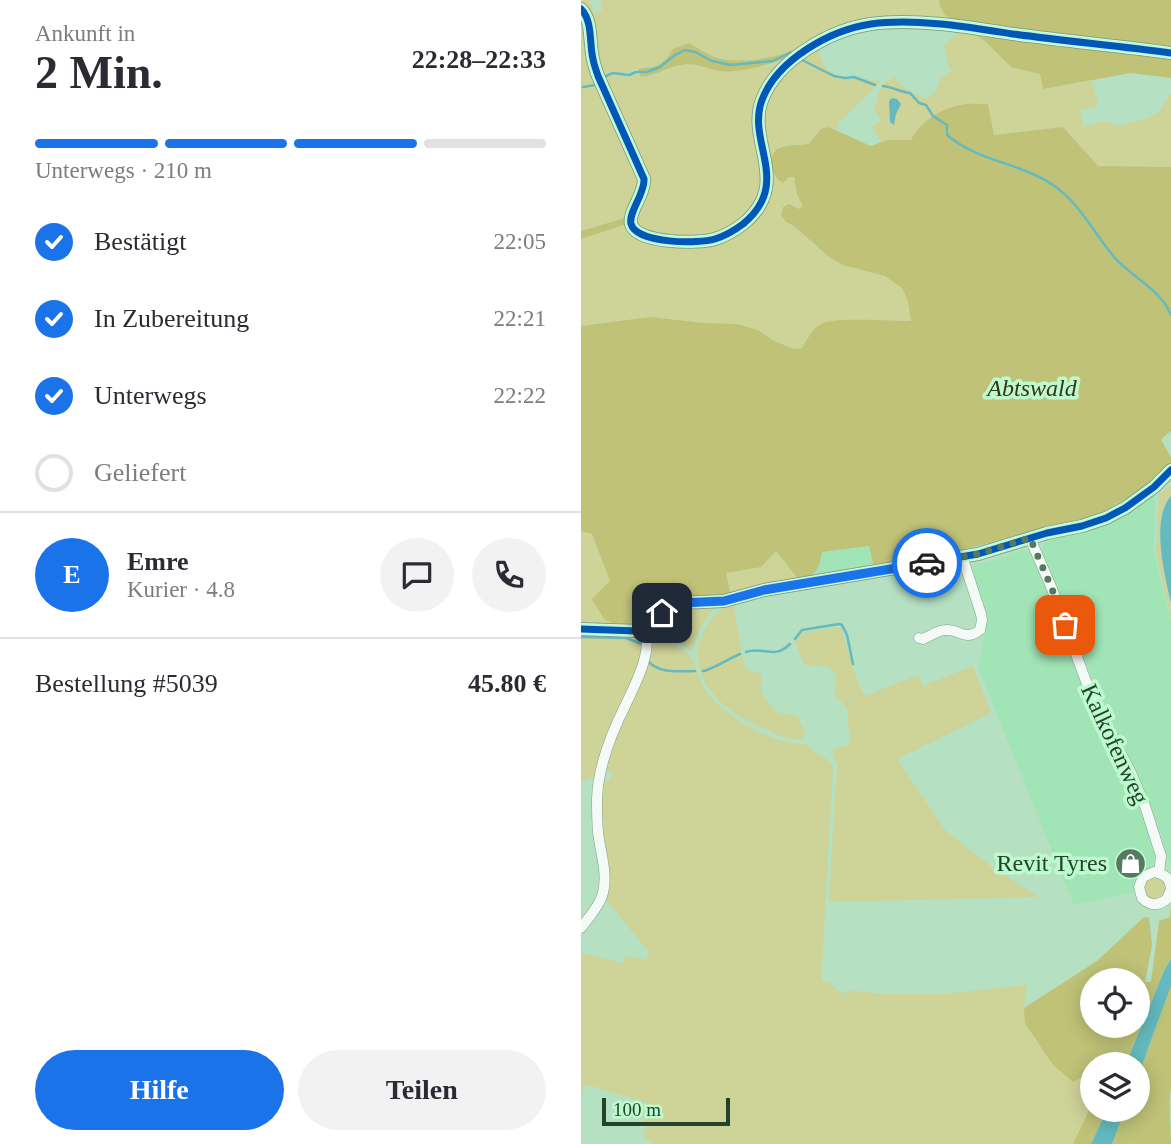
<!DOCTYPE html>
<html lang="de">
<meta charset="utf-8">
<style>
:root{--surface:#fff;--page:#f2f2f3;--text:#2b2b33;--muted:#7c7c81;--line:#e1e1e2;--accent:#1a73e8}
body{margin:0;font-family:Georgia,serif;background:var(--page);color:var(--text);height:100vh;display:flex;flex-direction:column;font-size:26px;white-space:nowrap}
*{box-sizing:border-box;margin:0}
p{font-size:23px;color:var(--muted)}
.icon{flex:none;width:38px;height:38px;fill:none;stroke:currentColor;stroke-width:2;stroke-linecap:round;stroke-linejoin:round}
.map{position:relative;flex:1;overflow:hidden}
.panel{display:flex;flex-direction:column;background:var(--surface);width:581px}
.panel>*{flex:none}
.fabs{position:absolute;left:499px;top:968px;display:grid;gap:14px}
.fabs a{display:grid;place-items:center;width:70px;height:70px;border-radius:50%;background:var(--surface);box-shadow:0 4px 18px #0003;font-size:35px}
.scale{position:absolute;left:21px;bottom:18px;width:128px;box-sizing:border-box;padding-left:7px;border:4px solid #23432d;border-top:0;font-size:19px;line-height:24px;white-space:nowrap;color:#23432d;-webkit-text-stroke:5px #bdfbce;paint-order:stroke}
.pin{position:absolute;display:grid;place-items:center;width:60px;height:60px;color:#fff;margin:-30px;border-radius:14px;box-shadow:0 4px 10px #0006}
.courier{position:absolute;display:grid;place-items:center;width:70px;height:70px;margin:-35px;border:5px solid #1a73e8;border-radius:50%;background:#fff;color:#222;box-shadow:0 2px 9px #0007}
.overview em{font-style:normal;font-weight:600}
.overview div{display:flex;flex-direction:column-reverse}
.overview{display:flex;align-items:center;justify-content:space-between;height:119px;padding:0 35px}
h1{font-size:46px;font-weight:600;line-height:52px}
.bar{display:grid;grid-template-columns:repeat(4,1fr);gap:10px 7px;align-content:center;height:84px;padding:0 35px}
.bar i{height:9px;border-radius:5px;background:var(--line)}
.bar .current{background:var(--accent)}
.bar p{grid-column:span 4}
.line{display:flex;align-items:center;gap:18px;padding:0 35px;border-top:2px solid var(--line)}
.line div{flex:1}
.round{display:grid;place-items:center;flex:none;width:74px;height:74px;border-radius:37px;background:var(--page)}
ol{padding:0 35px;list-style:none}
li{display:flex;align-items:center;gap:21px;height:77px}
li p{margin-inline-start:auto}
li .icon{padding:7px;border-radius:50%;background:var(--accent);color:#fff;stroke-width:4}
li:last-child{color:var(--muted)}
li i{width:38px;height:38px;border:4px solid var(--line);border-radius:50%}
.cta{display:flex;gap:14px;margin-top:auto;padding:14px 35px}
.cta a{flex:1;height:80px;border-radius:42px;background:var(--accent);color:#fff;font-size:28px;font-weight:600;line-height:80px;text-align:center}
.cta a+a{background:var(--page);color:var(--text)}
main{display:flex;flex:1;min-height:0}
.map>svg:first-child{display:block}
.built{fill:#a1e4b6}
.green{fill:#ced398}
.forest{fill:#bfc277;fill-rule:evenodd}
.water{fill:#64babf}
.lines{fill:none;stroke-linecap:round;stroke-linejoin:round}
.stream{stroke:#64babf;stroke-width:2.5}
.minor-casing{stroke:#80a28a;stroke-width:11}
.tertiary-casing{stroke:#80a28a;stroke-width:14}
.minor{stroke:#f4faf6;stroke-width:10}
.tertiary{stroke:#f4faf6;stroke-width:12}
.cycleway-casing{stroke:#bdfbce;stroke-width:11}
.cycleway{stroke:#0057b8;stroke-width:7}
.done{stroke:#567a61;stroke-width:7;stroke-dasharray:0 12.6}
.route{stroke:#1a73e8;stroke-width:9}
.labels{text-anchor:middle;stroke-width:7;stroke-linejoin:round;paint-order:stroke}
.park-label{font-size:24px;font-style:italic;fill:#39321b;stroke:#bdfbce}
.street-label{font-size:24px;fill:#23432d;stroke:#bdfbce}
.poi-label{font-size:24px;fill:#23432d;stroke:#bdfbce;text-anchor:end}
</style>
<main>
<section class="panel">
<div class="overview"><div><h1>2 Min.</h1><p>Ankunft in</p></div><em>22:28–22:33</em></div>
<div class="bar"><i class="current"></i><i class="current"></i><i class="current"></i><i></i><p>Unterwegs · 210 m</p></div>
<ol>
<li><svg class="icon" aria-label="check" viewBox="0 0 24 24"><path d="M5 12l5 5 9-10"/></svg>Bestätigt<p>22:05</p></li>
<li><svg class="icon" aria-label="check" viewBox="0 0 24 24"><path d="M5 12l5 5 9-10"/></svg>In Zubereitung<p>22:21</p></li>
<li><svg class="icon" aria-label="check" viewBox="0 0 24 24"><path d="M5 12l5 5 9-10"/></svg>Unterwegs<p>22:22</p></li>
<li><i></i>Geliefert</li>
</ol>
<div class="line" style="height:126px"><b class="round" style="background:var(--accent);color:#fff">E</b><div><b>Emre</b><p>Kurier · 4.8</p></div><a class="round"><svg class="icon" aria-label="chat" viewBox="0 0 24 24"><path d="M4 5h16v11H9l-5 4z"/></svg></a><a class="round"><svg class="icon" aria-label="phone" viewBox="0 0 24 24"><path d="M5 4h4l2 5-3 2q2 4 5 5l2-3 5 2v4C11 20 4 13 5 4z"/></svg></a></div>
<div class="line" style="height:91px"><div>Bestellung #5039</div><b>45.80 €</b></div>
<div class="cta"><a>Hilfe</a><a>Teilen</a></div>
</section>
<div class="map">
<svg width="590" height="1144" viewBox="0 0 590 1144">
<rect width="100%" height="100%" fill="#b5e0c2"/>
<!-- built -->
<path class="built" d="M 574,493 L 573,552 L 590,623 L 590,866 L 575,819 L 556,772 L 522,706 L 486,613 L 461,555 L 461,548 L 464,541 L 468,537 Z
M 288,546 L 293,568 L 230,576 L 239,567 L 241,552 Z
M 442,550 L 451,554 L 464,582 L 473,602 L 482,636 L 503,693 L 538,759 L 559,807 L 573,847 L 574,857 L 571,864 L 554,883 L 554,892 L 493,905 L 399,672 L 398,667 L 407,615 L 392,573 L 392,566 Z"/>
<!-- green -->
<path class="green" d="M 0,0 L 8,0 L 13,12 L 22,10 L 19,0 L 358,0 L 359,6 L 377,25 L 305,21 L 196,56 L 158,61 L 129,55 L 108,43 L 89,55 L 76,66 L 65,66 L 44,73 L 30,71 L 20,77 Z
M 0,16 L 60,181 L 47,217 L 0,231 Z
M 387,31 L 405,42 L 430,67 L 459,74 L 462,89 L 511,81 L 517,106 L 499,110 L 502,126 L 524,121 L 536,125 L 541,125 L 567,118 L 579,112 L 584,102 L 590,94 L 590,167 L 517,166 L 482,127 L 413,135 L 407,104 L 330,140 L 317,140 L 300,142 L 291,126 L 300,121 L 292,107 L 295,105 C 297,90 301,85 313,76 C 317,84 323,87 331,92 C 333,92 340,97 342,98 C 352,100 358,85 360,77 L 371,71 L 367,65 L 363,44 L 380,32 Z
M 240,46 C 235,62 250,76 265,78 C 271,79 277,78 283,79 C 289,80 293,81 300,81 L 258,122 L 256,130 L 245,127 L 240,129 L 228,144 C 210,146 206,141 192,154 L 208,177 L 213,177 L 216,194 L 222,206 L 205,222 C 223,232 235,249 252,259 C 276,274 316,269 327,300 C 329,306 329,315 330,321 L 259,320 L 233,330 L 221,348 L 213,349 L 193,341 L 177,330 L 156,324 L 123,323 L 69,317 L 0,326 L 0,239 L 46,224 L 49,230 L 122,244 L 183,203 L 180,108 L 208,66 Z
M 210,57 L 179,97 L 181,193 L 163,219 L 124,239 L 70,235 L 54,223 L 65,189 L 22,80 L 32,74 L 47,77 L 59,73 L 60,77 L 73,75 L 96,65 L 118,64 L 140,72 L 185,66 Z
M 590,485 L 590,495 C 565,522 590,586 590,619 L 575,552 L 578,494 Z
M 0,531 L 11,534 L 29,581 L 42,629 L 0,625 Z
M 195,551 L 218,580 L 150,596 L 145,573 L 180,567 Z
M 146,603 L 151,603 L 153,608 L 163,665 L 170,672 L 180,673 L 181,694 L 195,712 L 218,716 L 218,721 L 224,732 C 222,736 222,739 217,739 C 207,741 194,733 186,730 C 126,706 87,654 146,603 Z
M 137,604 C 124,617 116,633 111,651 L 99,643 L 71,634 L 71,630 L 90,609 Z
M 260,627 L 277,682 L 284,696 L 337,675 L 342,686 L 392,666 L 410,713 L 316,759 L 365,831 L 408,865 L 457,897 L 248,902 L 254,792 L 257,765 L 253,759 L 252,748 L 269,746 L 266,708 L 254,695 C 254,690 256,683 255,678 C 253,658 230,671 223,663 C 220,659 217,648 214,642 L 222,632 Z
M 0,632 L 54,635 C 58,636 61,637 62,642 C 67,658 27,749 18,770 L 12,777 L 0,782 Z
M 70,639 C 82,642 96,643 105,652 C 116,661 116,679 124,690 C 142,716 195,747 226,744 C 234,757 247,754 252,768 L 240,982 L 249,982 L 256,990 L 266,994 L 268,990 L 300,994 L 361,994 L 446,985 L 443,1008 L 492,1082 L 511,1072 L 511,1104 L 492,1144 L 74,1144 L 62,1137 L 66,1123 L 61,1121 L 66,1103 L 4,1084 L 0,1097 L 0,953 L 42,963 L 44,956 L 66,960 L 67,951 L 23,897 L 18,822 L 21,782 L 29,781 L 31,774 L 24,769 Z
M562 889a11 11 0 1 1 22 0a11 11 0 1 1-22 0Z"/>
<!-- forest -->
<path class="forest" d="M 358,0 L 590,0 L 590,78 L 550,73 L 462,89 L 459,74 L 430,67 L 405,42 L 364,15 L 359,6 Z
M 108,43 C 114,46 121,51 127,54 C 153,67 188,58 214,51 C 205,63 154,74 138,71 C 122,68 115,61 96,66 C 82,69 76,75 60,77 L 57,69 C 63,67 69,68 75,66 C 82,64 89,55 92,49 Z
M 407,104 L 413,135 L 482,127 L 517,166 L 590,167 L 590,431 L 580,439 L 590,458 L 590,464 L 563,488 L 515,516 L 470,526 L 400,545 L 321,564 L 293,568 L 288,546 L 241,552 C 238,570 236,574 218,580 L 195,551 L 180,567 L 145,573 L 150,596 L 93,599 L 59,624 L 42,629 L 23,619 L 11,599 L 29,581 L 11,534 L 0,531 L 0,326 L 69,317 L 123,323 L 156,324 L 177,330 L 193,341 L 213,349 L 221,348 C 226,340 232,327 242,323 C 254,317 313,321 330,321 L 327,301 L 321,288 L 304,276 L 262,265 L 248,257 L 213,226 L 205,222 L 200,215 L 202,207 L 208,204 L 218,209 L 222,206 L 216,194 L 213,177 L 208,177 L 202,183 C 196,179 194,176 192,169 C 185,142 211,146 228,144 L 240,129 L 246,127 C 261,132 276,140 290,146 L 306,140 L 330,140 C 339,122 359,109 379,105 C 388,103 398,104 407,104 Z
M 47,217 L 46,224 L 0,239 L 0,231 Z
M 590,901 L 590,959 L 583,971 L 545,1064 L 511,1064 L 511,1072 L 492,1082 L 472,1065 L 444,1023 L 443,1008 L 516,961 L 563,917 L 568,918 L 571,945 L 564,982 L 570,982 L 578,921 L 589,917 ZM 511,980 L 556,980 L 556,1026 L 511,1026 Z
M 590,986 L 590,1089 C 587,1106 590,1126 590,1144 L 531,1144 L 544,1110 L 556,1110 L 557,1076 Z
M 511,1104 L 511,1110 L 526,1110 L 510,1144 L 492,1144 Z"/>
<!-- water -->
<path class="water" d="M 311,98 L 316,99 L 320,104 L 315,114 L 313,125 L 309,122 L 308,101 Z
M 590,496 L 590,603 C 584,576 569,519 590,496 Z
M 590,959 L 590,986 L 557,1076 L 556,1064 L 545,1064 L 583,971 Z
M 526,1110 L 544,1110 L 531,1144 L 510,1144 Z"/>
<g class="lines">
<!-- stream -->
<path class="stream" d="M 221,60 L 253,76 L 264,78 L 273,77 L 294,85
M 25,76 L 32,73 L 48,75 L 55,72 L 66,72 L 79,67 L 94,55 L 104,50 L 114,52 L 131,61 L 150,65 L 192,61 L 210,52
M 302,86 C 312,87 319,92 329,93 L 338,103 L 345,105 L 352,116 L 366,125 L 366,135 C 398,162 438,162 472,185 C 499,203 513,234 534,258 C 548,274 569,284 582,301 C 585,305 588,310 590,315
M 2,87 L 14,85
M 0,637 L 45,638 L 61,644
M 214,639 L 221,630 L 258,624 L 261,625 L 266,635 L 272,664
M 165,652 C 183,646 193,660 209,644
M 66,660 C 77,674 98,671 114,671
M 122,671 C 130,670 149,658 159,654"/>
<defs>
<path id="minor" d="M 449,538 L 471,589 L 510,695 L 550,773 L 564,806 L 580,856 L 578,873
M 338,638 L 342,639 C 349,636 357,630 365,630 C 379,629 383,642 399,630 L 401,620 L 400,614 L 381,556
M 590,888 C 589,878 582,873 573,872 L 562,877 L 558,887 L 561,898 C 569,906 577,906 586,899 L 590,889
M 0,928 C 7,918 17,908 21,896 C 28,875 19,852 17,832 C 16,821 16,810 16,799 C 17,768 30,734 44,706 C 53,687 73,650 63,630"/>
<path id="tertiary" d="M 0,9 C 12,21 8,43 12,59 C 13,65 15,70 17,76 L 63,179 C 64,194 47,212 50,224 C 56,244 118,244 134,239 C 144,236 154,230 162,224 C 212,183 165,142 181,100 C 196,60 249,30 290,24 C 334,18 387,27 432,34 C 485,41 537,46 590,53
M 0,629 L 56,631 L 63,630 L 86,609 L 99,603 L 143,601 L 183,590 L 397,554 L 466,533 L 501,526 L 525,518 L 544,508 L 573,487 L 590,470"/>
</defs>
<!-- minor casing -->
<use href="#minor" class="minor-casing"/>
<!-- tertiary casing -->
<use href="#tertiary" class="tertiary-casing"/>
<!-- minor -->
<use href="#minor" class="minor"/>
<!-- tertiary -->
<use href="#tertiary" class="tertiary"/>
<defs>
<path id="cycleway" d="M 0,9 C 12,21 8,43 12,59 C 13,65 15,70 17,76 L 63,179 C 64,194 47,212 50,224 C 56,244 118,244 134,239 C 144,236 154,230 162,224 C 212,183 165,142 181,100 C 196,60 249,30 290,24 C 334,18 387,27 432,34 C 485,41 537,46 590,53
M 0,629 L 56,631 L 63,630 L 86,609 L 99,603 L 143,601 L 183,590 L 397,554 L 466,533 L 501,526 L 525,518 L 544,508 L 573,487 L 590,470"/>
</defs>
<!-- cycleway casing -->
<use href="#cycleway" class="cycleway-casing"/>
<!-- cycleway -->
<use href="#cycleway" class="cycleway"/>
</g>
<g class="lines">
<!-- done -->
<path class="done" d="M 346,563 L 397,554 L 449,538 L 471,589 L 484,625"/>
<!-- route -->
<path class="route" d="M 81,613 L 99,603 L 143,601 L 183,590 L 346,563"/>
</g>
<!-- icons -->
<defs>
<symbol id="shop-disc" viewBox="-11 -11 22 22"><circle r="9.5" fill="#567a61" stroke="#bdfbce"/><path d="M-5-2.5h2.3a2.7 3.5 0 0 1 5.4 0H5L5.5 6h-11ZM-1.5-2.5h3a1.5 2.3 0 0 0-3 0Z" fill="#fff"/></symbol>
</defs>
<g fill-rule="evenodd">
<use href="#shop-disc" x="532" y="846" width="35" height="35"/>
</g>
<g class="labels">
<!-- park labels -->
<g class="park-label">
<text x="451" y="396">Abtswald</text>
</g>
<!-- street labels -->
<g class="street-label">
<text transform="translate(534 744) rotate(65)" y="8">Kalkofenweg</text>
</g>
<!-- poi labels -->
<g class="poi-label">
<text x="526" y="871">Revit Tyres</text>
</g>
</g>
</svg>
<div class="fabs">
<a><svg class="icon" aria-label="locate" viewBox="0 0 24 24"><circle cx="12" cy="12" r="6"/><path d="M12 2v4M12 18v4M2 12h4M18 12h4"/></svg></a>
<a><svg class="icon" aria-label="layers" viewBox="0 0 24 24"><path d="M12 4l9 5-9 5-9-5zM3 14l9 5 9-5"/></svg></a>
</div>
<div class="scale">100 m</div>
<div class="pin" style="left:484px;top:625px;background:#ea580c"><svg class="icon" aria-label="bag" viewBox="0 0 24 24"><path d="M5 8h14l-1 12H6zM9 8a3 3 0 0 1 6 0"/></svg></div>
<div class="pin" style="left:81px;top:613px;background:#1f2937"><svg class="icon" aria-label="home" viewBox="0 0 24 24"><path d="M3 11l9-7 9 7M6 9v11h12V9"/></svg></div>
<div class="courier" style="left:346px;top:563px"><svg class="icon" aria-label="car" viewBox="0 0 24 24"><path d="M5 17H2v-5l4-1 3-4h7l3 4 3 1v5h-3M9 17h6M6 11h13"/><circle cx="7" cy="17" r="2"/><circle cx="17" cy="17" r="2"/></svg></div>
</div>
</main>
